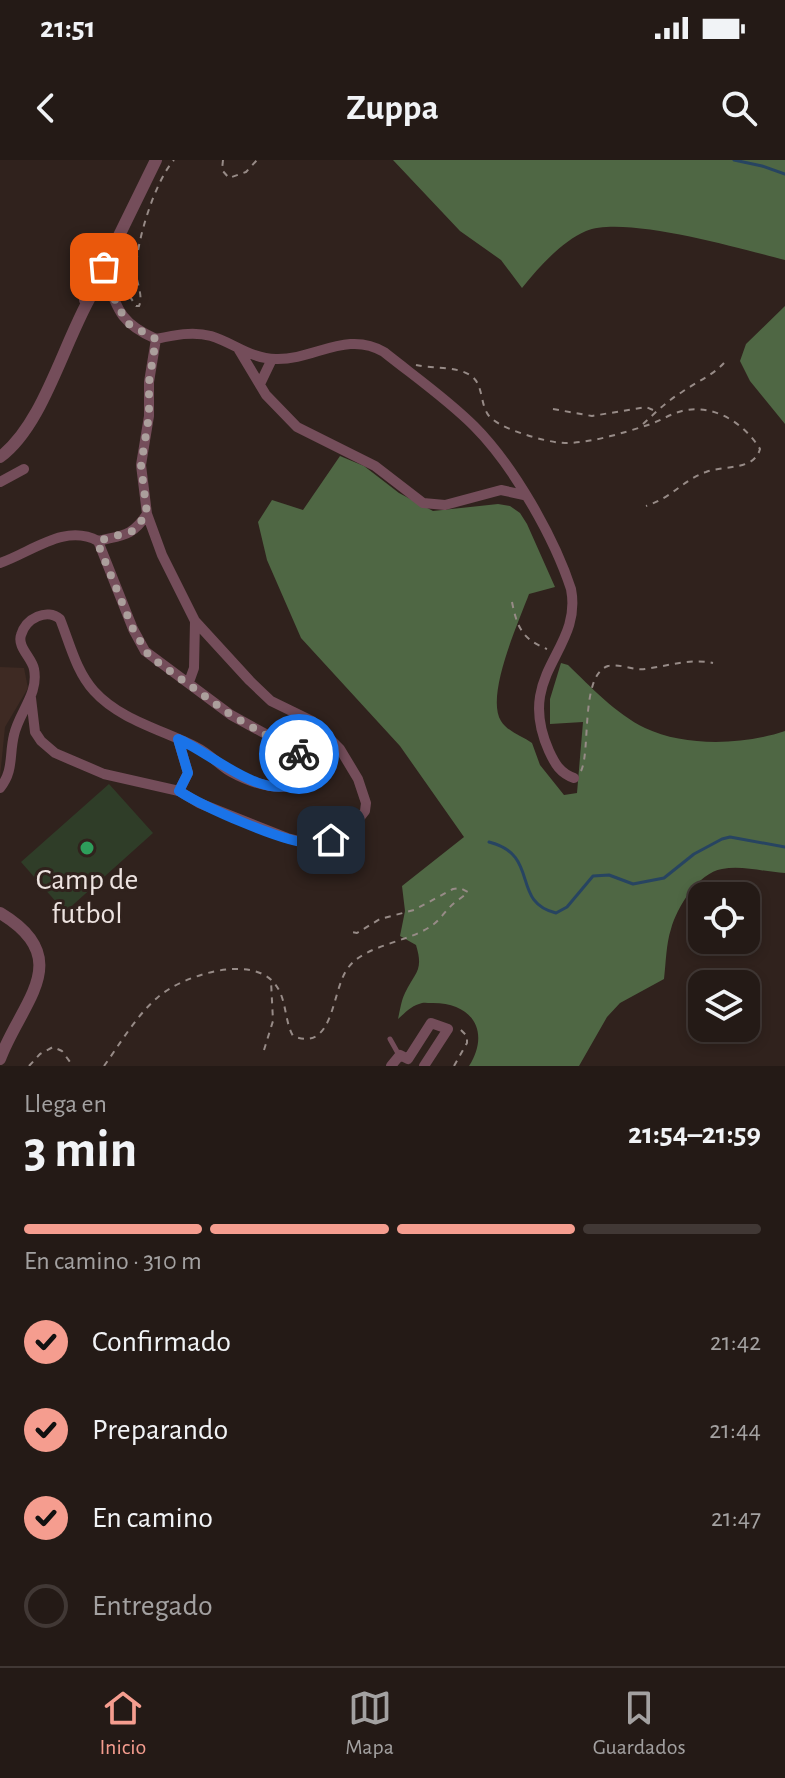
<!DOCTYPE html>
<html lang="es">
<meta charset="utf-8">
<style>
:root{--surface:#241a16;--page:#2c231f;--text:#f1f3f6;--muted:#a3a1a1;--line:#413835;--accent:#f59d8f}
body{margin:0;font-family:"Alegreya Sans",sans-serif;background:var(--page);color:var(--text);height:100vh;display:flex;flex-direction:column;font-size:30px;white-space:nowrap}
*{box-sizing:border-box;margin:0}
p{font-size:26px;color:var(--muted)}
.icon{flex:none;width:44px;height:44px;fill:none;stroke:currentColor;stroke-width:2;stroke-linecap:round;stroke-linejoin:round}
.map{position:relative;height:906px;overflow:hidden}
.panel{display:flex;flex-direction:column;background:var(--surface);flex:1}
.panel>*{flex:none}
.buttons{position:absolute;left:688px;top:722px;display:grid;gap:16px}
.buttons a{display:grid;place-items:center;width:72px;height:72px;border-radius:16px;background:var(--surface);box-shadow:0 4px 12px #0003,0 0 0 2px var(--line);font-size:40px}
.pin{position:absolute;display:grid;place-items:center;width:68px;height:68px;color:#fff;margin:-34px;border-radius:16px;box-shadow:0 4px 12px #0006}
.courier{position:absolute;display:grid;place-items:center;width:80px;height:80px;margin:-40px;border:6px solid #1a73e8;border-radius:50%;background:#fff;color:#222;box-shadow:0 2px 10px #0007}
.overview em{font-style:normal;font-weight:700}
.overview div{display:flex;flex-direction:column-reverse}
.overview{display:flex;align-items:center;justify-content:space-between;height:136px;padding:0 24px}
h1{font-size:52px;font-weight:700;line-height:60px}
.bar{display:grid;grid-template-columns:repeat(4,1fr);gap:12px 8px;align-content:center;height:96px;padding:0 24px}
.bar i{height:10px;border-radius:6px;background:var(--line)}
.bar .active{background:var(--accent)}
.bar p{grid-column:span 4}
ol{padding:0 24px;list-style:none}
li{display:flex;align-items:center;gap:24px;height:88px}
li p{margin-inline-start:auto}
li .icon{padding:8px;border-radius:50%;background:var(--accent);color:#111;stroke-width:4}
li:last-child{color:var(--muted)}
li i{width:44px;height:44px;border:4px solid var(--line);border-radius:50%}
.status{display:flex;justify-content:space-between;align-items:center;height:56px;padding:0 40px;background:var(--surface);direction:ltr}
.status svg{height:22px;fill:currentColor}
header{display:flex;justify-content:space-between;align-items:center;height:104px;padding:0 24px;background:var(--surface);font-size:36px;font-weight:700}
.menu{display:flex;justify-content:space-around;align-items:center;height:112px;border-top:2px solid var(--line);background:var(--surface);font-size:22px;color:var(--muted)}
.menu a{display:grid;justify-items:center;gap:4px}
.menu .active{color:var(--accent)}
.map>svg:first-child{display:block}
.built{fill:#3e2a23}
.green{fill:#2f3d28}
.forest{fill:#4f6744}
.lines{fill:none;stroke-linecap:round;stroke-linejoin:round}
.stream{stroke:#274461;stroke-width:3}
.path{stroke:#978b87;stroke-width:2;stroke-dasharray:6 6;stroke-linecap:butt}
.service{stroke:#744d5a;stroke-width:5}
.minor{stroke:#744d5a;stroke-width:10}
.tertiary{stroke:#744d5a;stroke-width:12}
.done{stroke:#ab9f9c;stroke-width:8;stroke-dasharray:0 14.4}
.route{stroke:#1a73e8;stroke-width:10}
.leisure-dot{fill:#2e9e5b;stroke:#30221d;stroke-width:3}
.labels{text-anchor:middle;stroke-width:6;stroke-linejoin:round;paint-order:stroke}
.poi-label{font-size:30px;fill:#ede3e0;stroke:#30221d}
</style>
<div class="status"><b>21:51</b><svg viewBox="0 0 49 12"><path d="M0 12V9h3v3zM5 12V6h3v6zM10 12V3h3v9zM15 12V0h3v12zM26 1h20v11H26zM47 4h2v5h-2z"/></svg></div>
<header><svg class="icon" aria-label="back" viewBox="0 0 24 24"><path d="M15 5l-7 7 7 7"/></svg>Zuppa<svg class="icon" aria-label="search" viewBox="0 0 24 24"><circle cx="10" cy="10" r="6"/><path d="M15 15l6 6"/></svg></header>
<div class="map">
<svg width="785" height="906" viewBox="0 0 785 906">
<rect width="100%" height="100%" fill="#30221d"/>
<!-- built -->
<path class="built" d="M 0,507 L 24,508 L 28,528 L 5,567 L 0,617 Z"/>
<!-- green -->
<path class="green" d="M 109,624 L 153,673 L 65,752 L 21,702 Z"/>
<!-- forest -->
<path class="forest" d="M 393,0 L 785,0 L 785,100 C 741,89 625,55 586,71 C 561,82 539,107 522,128 L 501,100 L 460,71 Z
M 785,146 L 785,264 L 750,221 L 740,201 L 746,184 Z
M 340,296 L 364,306 L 399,333 L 433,351 L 498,344 L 510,346 L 520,353 L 527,364 L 555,427 L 529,434 C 519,461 485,536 501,561 C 508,572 522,576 532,583 L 540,605 L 564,635 L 577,633 L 583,562 L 550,564 L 550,539 L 561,503 L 568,505 C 591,527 616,554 645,568 C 685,587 744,585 785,571 L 785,713 C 764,712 742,705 722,709 C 698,713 677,747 671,769 C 666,784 666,803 664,819 L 620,843 L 607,857 L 579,906 L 469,906 C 491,871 472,842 431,843 C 427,843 423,842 419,844 C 411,846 404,854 398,859 C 400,851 401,841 405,833 C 415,812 424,811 416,785 L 400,776 L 405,751 L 402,726 L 464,677 L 400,586 L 301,478 L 267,400 L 258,362 L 272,340 L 303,350 Z"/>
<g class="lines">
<!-- stream -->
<path class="stream" d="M 734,0 L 762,6 L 785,14
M 489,682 C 541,695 510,742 556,753 L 567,747 L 593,716 L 609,715 L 633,724 L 664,718 L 694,694 L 722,679 L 730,677 L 785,687"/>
<!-- path -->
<path class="path" d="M 223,0 L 222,10 L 229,18 L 246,12 L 257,0
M 123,89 L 125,94 L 127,132 L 136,146 L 139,146 C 144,135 135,121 136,108 C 137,80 155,21 174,0
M 416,205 C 432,209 456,206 470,215 C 483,223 480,241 487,253 C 494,268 548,283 565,283 C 591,283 623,273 648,265 C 660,261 670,254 682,251 C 713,243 744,263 760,289 C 754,311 724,305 706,312 C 683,320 673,337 646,346
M 553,249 L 592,256 L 646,247 L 653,250
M 643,264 C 655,253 667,241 682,232 C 696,222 712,216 724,203
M 512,442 C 517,467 522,479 547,489
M 581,611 C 591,590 580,515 608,506 C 619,503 634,511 645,509 C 668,506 691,498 713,503
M 264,890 L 273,861 L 271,821
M 29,906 L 40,894 L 53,887 L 62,891 L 73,906
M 104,906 C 120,884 136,856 157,838 C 181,816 251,793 275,824 C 287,839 284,860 293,876 C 335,893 331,830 348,808 C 364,785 409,782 431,766 C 438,762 443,754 449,748 C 454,742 462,738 468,732 L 460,728 L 453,729 L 414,750 L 380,759 L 357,773 L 351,772
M 454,906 L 467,883 L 467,876 L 458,867"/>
<!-- service -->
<path class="service" d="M 390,879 L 399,895"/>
<!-- minor -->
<path class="minor" d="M 107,119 C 117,152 124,165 156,179 C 174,175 193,171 211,176 C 234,183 251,199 276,199 C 314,200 347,170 384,192 C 414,216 447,239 474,266 C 513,305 554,377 571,429 C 583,491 514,513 549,591 C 555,604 560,613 574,618
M 239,190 L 266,235 L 297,267 L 375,306 L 423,343 L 445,345 L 501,330 L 524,335
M 260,224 L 272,199
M 0,322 L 24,309
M 0,403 C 32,392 65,363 98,381 C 122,375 132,377 147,354
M 189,522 L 194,508 L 195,461
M 31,538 L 35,572 L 41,581 L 55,593 L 104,614 L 179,631 L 199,643 L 287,678 L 311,684 L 331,680 L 354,665 L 365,651 L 366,643 L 358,619 L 340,589 L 312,561 L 271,541 L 250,521 L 195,461 L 162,395 L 147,354 L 141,305 L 149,256 L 149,222 L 156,179
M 178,579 L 188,613 L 179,631
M 0,628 C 14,611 9,595 14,575 C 19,552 39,534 34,509 C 32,498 17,487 21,475 C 26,458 47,448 60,459 C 70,484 76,511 94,531 C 120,560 163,570 196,587 C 209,593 219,605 231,612 C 249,622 291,638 304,615 L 303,600 L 293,589 L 231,555 L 145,491 L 133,469 L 98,381
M 391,906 L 400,895 L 408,899 L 431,863 L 448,869 L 424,906"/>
<!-- tertiary -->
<path class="tertiary" d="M 92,126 L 100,126 L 107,121 L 111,93
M 85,140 L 87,109 L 98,104 L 112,90 L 156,0
M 0,297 C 45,264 65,176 96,127
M 0,753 C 77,799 21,842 0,899"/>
</g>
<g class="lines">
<!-- done -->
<path class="done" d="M 104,107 L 108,117 L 100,126 L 114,138 L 127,163 L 156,179 L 149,222 L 149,256 L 141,305 L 147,354 L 133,371 L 98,381 L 98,384 L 133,469 L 149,496 L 231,555 L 299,594"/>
<!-- route -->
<path class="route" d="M 299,594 L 305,606 L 302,619 C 267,647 211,592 178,579 L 188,613 L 179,631 C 202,646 286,684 312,683 C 319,683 325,681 331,680"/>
</g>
<!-- markers -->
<circle class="leisure-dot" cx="87" cy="688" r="8"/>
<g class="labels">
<!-- poi labels -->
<g class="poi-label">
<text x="87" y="729">Camp de<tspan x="87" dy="34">futbol</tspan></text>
</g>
</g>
</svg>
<div class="buttons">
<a><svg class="icon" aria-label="locate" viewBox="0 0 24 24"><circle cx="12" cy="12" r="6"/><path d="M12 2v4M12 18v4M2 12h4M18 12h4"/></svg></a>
<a><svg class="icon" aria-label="layers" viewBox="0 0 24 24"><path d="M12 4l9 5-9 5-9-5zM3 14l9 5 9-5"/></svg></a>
</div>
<div class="pin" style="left:104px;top:107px;background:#ea580c"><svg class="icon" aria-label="bag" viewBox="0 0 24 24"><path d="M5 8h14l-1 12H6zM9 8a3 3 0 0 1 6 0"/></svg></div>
<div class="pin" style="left:331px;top:680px;background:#1f2937"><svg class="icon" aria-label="home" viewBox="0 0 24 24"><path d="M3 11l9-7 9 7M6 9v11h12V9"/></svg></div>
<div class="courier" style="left:299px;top:594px"><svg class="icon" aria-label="bike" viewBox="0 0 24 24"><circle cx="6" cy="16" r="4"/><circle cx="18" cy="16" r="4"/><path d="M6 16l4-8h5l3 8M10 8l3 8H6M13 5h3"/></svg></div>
</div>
<section class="panel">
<div class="overview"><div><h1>3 min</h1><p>Llega en</p></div><em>21:54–21:59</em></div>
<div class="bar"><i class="active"></i><i class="active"></i><i class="active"></i><i></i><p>En camino · 310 m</p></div>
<ol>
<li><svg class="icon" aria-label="check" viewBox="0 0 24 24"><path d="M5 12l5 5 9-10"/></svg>Confirmado<p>21:42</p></li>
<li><svg class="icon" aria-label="check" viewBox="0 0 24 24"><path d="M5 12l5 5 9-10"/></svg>Preparando<p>21:44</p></li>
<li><svg class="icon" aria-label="check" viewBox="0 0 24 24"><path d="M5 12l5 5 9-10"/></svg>En camino<p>21:47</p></li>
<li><i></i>Entregado</li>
</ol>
</section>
<nav class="menu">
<a class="active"><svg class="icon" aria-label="home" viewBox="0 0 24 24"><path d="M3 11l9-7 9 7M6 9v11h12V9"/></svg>Inicio</a>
<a><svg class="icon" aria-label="map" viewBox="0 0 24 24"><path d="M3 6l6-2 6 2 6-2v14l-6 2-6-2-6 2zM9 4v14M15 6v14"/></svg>Mapa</a>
<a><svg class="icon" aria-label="saved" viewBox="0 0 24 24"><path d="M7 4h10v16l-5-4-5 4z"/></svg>Guardados</a>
</nav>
